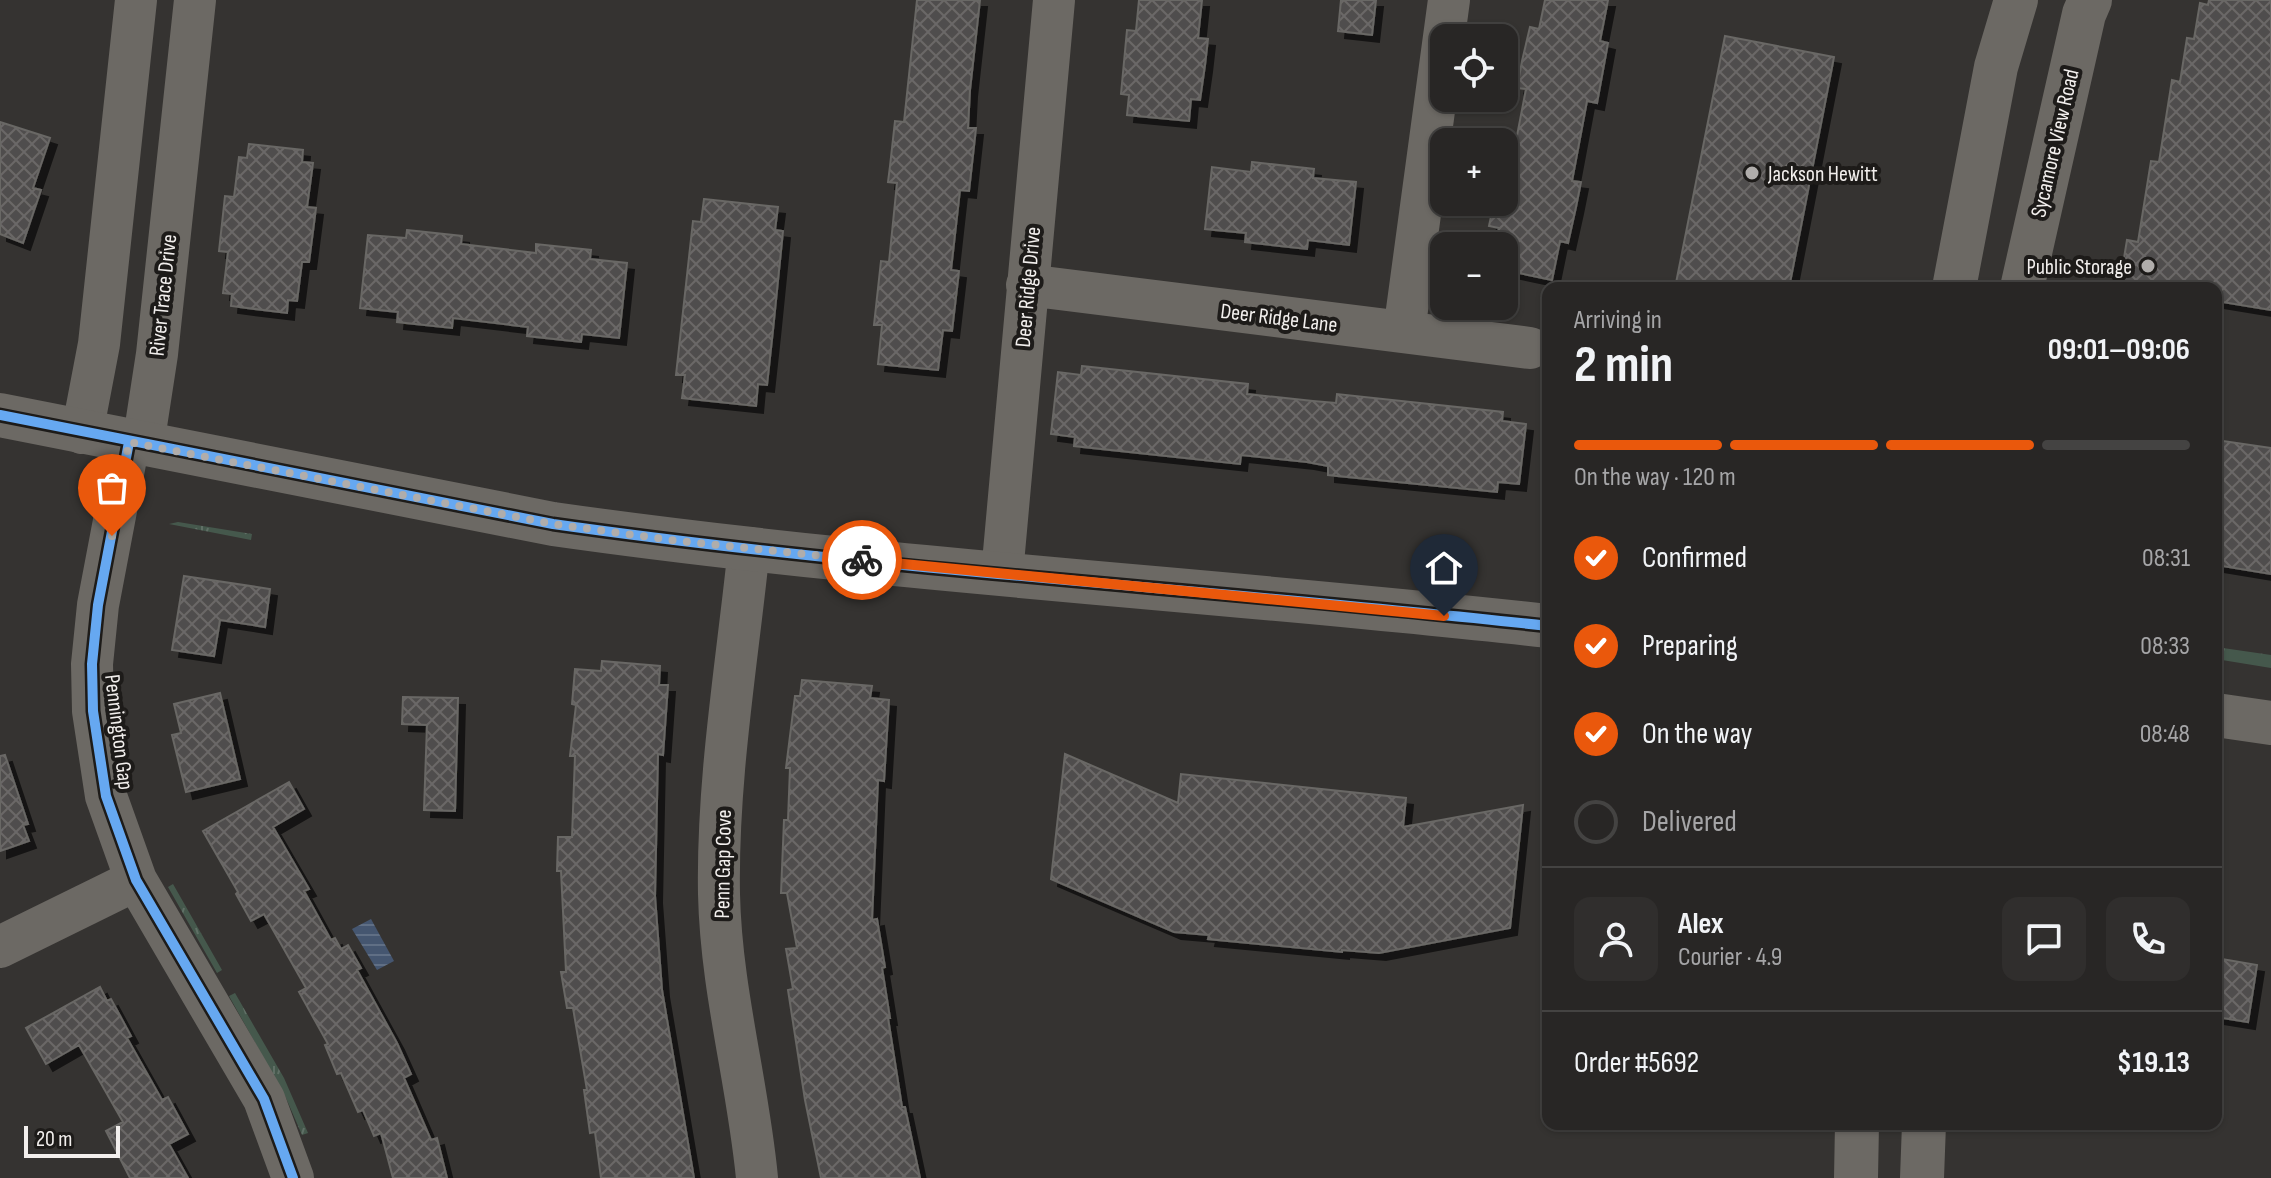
<!DOCTYPE html>
<meta charset="utf-8">
<style>
:root{--surface:#282625;--page:#302e2d;--text:#f1f3f6;--muted:#a5a5a7;--line:#444342;--accent:#ea580c}
body{margin:0;font-family:"Sofia Sans Condensed",sans-serif;background:var(--page);color:var(--text);height:100vh;display:flex;flex-direction:column;font-size:30px;white-space:nowrap}
*{box-sizing:border-box;margin:0}
p{font-size:26px;color:var(--muted)}
.icon{flex:none;width:44px;height:44px;fill:none;stroke:currentColor;stroke-width:2;stroke-linecap:round;stroke-linejoin:round}
.map{position:relative;flex:1;overflow:hidden}
.panel{position:absolute;left:1542px;top:282px;width:680px;height:848px;display:flex;flex-direction:column;background:var(--surface);border-radius:16px;box-shadow:0 2px 6px #0004,0 0 0 2px var(--line)}
.panel>*{flex:none}
.controls{position:absolute;left:1430px;top:24px;display:grid;gap:16px}
.controls a{display:grid;place-items:center;width:88px;height:88px;border-radius:16px;background:var(--surface);box-shadow:0 2px 6px #0004,0 0 0 2px var(--line);font-size:40px}
.scale{position:absolute;left:24px;bottom:20px;width:96px;box-sizing:border-box;padding-left:8px;border:4px solid #f2efed;border-top:0;font-size:22px;line-height:28px;white-space:nowrap;color:#f2efed;-webkit-text-stroke:6px #1d1b19;paint-order:stroke}
.pin{position:absolute;display:grid;place-items:center;width:68px;height:68px;color:#fff;margin:-82px -34px;border-radius:50% 50% 50% 0;rotate:-45deg;box-shadow:0 0 8px #0007}
.pin .icon{rotate:45deg}
.courier{position:absolute;display:grid;place-items:center;width:80px;height:80px;margin:-40px;border:6px solid #ea580c;border-radius:50%;background:#fff;color:#222;box-shadow:0 2px 10px #0007}
.head em{font-style:normal;font-weight:700}
.head div{display:flex;flex-direction:column-reverse}
.head{display:flex;align-items:center;justify-content:space-between;height:136px;padding:0 32px}
h1{font-size:52px;font-weight:700;line-height:60px}
.bar{display:grid;grid-template-columns:repeat(4,1fr);gap:12px 8px;align-content:center;height:96px;padding:0 32px}
.bar i{height:10px;border-radius:6px;background:var(--line)}
.bar .selected{background:var(--accent)}
.bar p{grid-column:span 4}
.line{display:flex;align-items:center;gap:20px;padding:0 32px;border-top:2px solid var(--line)}
.line div{flex:1}
.round{display:grid;place-items:center;flex:none;width:84px;height:84px;border-radius:16px;background:var(--page)}
ol{padding:0 32px;list-style:none}
li{display:flex;align-items:center;gap:24px;height:88px}
li p{margin-inline-start:auto}
li .icon{padding:8px;border-radius:50%;background:var(--accent);color:#fff;stroke-width:4}
li:last-child{color:var(--muted)}
li i{width:44px;height:44px;border:4px solid var(--line);border-radius:50%}
.map>svg:first-child{display:block}
.grass{fill:url(#grass-tufts)}
.water{fill:url(#water-rules)}
.building{fill:url(#building-cross-hatch);stroke:#696765;stroke-width:2;filter:url(#shadow)}
.lines{fill:none;stroke-linecap:round;stroke-linejoin:round}
.minor{stroke:#6c6964;stroke-width:42}
.major{stroke:#6c6964;stroke-width:44}
.cycleway-casing{stroke:#1d1b19;stroke-width:15}
.cycleway{stroke:#66a8f1;stroke-width:10}
.done{stroke:#b0adab;stroke-width:8;stroke-dasharray:0 14.4}
.route{stroke:#ea580c;stroke-width:10}
.poi-dot{fill:#b0adab;stroke:#1d1b19;stroke-width:3}
.labels{text-anchor:middle;stroke-width:8;stroke-linejoin:round;paint-order:stroke}
.street-label{font-size:22px;fill:#f2efed;stroke:#1d1b19}
.poi-label{font-size:22px;fill:#f2efed;stroke:#1d1b19;text-anchor:start}
</style>
<div class="map">
<svg width="2271" height="1178" viewBox="0 0 2271 1178">
<defs>
<pattern id="grass-tufts" width="24" height="20" patternUnits="userSpaceOnUse" patternTransform="scale(2)"><rect width="24" height="20" fill="#45584c"/><path d="M3 7l-1-3M5 7V3M7 7l1-3M15 17l-1-3M17 17v-4M19 17l1-3" fill="none" stroke="#607066"/></pattern>
<pattern id="water-rules" width="6" height="5" patternUnits="userSpaceOnUse" patternTransform="scale(2)"><rect width="6" height="5" fill="#455670"/><path d="M0 2.5h6" fill="none" stroke="#606f85"/></pattern>
<pattern id="building-cross-hatch" width="8" height="8" patternUnits="userSpaceOnUse" patternTransform="scale(2)"><rect width="8" height="8" fill="#504e4d"/><path d="M0 0l8 8M0 8l8-8" fill="none" stroke="#6a6867"/></pattern>
<filter id="shadow"><feDropShadow dx="7" dy="7" stdDeviation="0" flood-color="#0009"/></filter>
</defs>
<rect width="100%" height="100%" fill="#353331"/>
<!-- grass -->
<path class="grass" d="M 178,522 L 252,534 L 251,540 L 169,524 Z
M 2216,647 L 2271,655 L 2271,668 L 2216,659 Z
M 173,884 L 222,970 L 217,973 L 168,887 Z
M 235,993 L 284,1078 L 308,1133 L 302,1135 L 286,1098 L 229,996 Z"/>
<!-- water -->
<path class="water" d="M 371,919 L 394,961 L 377,970 L 352,929 Z"/>
<!-- building -->
<path class="building" d="M 917,0 L 980,0 L 970,90 L 968,128 L 976,128 L 969,191 L 960,190 L 951,270 L 959,271 L 952,331 L 943,330 L 938,370 L 878,364 L 882,325 L 874,325 L 881,261 L 889,262 L 897,183 L 888,182 L 890,166 L 895,121 L 904,122 Z
M 1139,0 L 1202,0 L 1198,38 L 1208,39 L 1205,65 L 1200,100 L 1191,99 L 1189,121 L 1127,115 L 1129,95 L 1121,94 L 1127,30 L 1136,31 Z
M 1341,0 L 1376,0 L 1372,35 L 1338,31 Z
M 1545,0 L 1608,0 L 1600,41 L 1608,43 L 1597,103 L 1587,101 L 1572,181 L 1581,182 L 1576,207 L 1568,243 L 1560,241 L 1552,280 L 1504,270 L 1504,246 L 1495,246 L 1499,228 L 1489,226 L 1494,202 L 1504,202 L 1504,166 L 1511,167 L 1526,89 L 1517,88 L 1522,61 L 1530,27 L 1539,29 Z
M 2209,0 L 2271,0 L 2271,310 L 2216,301 L 2216,288 L 2119,288 L 2127,240 L 2138,242 L 2151,161 L 2159,162 L 2172,80 L 2180,82 L 2187,38 L 2194,39 L 2200,3 L 2208,5 Z
M 1725,36 L 1834,57 L 1789,288 L 1675,288 Z
M 0,122 L 50,138 L 33,188 L 41,190 L 23,243 L 0,234 Z
M 249,144 L 303,150 L 302,162 L 313,163 L 307,207 L 316,208 L 309,262 L 302,262 L 297,301 L 288,300 L 287,313 L 231,306 L 232,294 L 223,293 L 228,252 L 219,251 L 225,196 L 234,197 L 239,157 L 247,158 Z
M 1252,162 L 1314,169 L 1313,178 L 1356,182 L 1349,245 L 1308,240 L 1307,249 L 1280,246 L 1245,242 L 1246,233 L 1205,229 L 1212,167 L 1251,172 Z
M 704,199 L 778,207 L 775,230 L 783,231 L 773,330 L 767,385 L 758,384 L 756,406 L 682,398 L 685,375 L 676,375 L 693,221 L 701,222 Z
M 407,230 L 462,236 L 461,244 L 536,253 L 536,244 L 591,250 L 590,259 L 627,263 L 619,338 L 582,334 L 581,342 L 527,336 L 528,327 L 453,318 L 452,328 L 397,322 L 398,312 L 360,308 L 368,235 L 406,238 Z
M 1082,366 L 1248,384 L 1247,394 L 1313,401 L 1336,403 L 1337,394 L 1503,412 L 1502,421 L 1526,424 L 1519,484 L 1498,482 L 1497,492 L 1328,475 L 1328,466 L 1307,462 L 1241,455 L 1240,464 L 1074,446 L 1075,437 L 1051,434 L 1058,372 L 1081,375 Z
M 2216,440 L 2271,448 L 2271,574 L 2216,565 Z
M 184,576 L 270,589 L 265,627 L 220,620 L 214,656 L 172,650 Z
M 602,661 L 660,666 L 659,685 L 668,685 L 663,755 L 658,754 L 655,896 L 662,990 L 694,1178 L 601,1178 L 595,1132 L 590,1133 L 584,1090 L 587,1090 L 573,1008 L 567,1008 L 561,972 L 566,972 L 561,871 L 557,871 L 558,837 L 572,837 L 575,756 L 570,756 L 576,705 L 572,704 L 575,669 L 601,671 Z
M 802,680 L 872,686 L 870,698 L 889,700 L 884,781 L 878,780 L 872,920 L 877,919 L 885,967 L 882,968 L 890,1018 L 888,1018 L 902,1107 L 905,1107 L 920,1178 L 821,1178 L 805,1100 L 788,990 L 793,989 L 786,949 L 797,948 L 787,893 L 781,893 L 784,820 L 788,820 L 790,768 L 786,768 L 795,696 L 800,696 Z
M 220,693 L 240,779 L 186,792 L 172,735 L 181,733 L 174,704 Z
M 403,697 L 458,698 L 455,811 L 424,810 L 427,725 L 402,724 Z
M 1065,754 L 1178,803 L 1181,774 L 1406,798 L 1403,827 L 1523,805 L 1510,928 L 1379,953 L 1342,950 L 1342,952 L 1208,939 L 1209,935 L 1174,932 L 1051,879 Z
M 5,755 L 28,824 L 23,825 L 29,841 L 0,851 L 0,756 Z
M 289,782 L 304,809 L 273,827 L 309,889 L 304,891 L 331,940 L 335,938 L 341,949 L 348,945 L 361,968 L 357,970 L 397,1043 L 411,1074 L 404,1078 L 431,1140 L 437,1138 L 447,1178 L 393,1178 L 381,1133 L 374,1136 L 363,1110 L 358,1112 L 341,1073 L 337,1074 L 325,1045 L 328,1044 L 299,992 L 306,988 L 264,914 L 251,921 L 236,894 L 238,892 L 203,831 Z
M 2216,958 L 2257,965 L 2248,1022 L 2216,1017 Z
M 100,987 L 107,1001 L 111,999 L 131,1036 L 127,1038 L 162,1100 L 168,1097 L 188,1134 L 169,1144 L 188,1178 L 130,1178 L 106,1131 L 123,1122 L 79,1045 L 46,1064 L 26,1028 Z"/>
<g class="lines">
<!-- minor -->
<path class="minor" d="M 1027,285 L 1530,348
M 1404,332 L 1449,0
M 82,433 L 99,344 L 136,0
M 129,442 L 98,605 L 92,664 L 93,711 L 106,796 L 136,880 L 264,1099 L 293,1178
M 143,445 L 157,354 L 195,0
M 749,548 C 737,663 717,779 719,894 C 721,990 748,1083 757,1178
M 1002,574 L 1054,0
M 0,947 L 136,880"/>
<!-- major -->
<path class="major" d="M 1954,288 L 1996,67 L 2016,0
M 2022,288 L 2084,14 L 2090,0
M 0,415 L 553,524 C 883,571 1217,589 1548,626
M 2216,715 L 2271,723
M 1856,1178 L 1857,1124
M 1922,1178 L 1924,1124"/>
<defs>
<path id="cycleway" d="M 0,415 L 553,524 C 883,571 1217,589 1548,626
M 129,442 L 98,605 L 92,664 L 93,711 L 106,796 L 136,880 L 264,1099 L 293,1178"/>
</defs>
<!-- cycleway casing -->
<use href="#cycleway" class="cycleway-casing"/>
<!-- cycleway -->
<use href="#cycleway" class="cycleway"/>
</g>
<g class="lines">
<!-- done -->
<path class="done" d="M 112,536 L 129,442 L 553,524 L 671,540 L 862,560"/>
<!-- route -->
<path class="route" d="M 862,560 L 1444,616"/>
</g>
<!-- markers -->
<g class="poi-dot">
<circle cx="1752" cy="173" r="8"/>
<circle cx="2148" cy="266" r="8"/>
</g>
<g class="labels">
<!-- street labels -->
<g class="street-label">
<text transform="translate(2054 143) rotate(-77)" y="8">Sycamore View Road</text>
<text transform="translate(1027 287) rotate(-85)" y="8">Deer Ridge Drive</text>
<text transform="translate(162 295) rotate(-84)" y="8">River Trace Drive</text>
<text transform="translate(1279 317) rotate(7)" y="8">Deer Ridge Lane</text>
<text transform="translate(120 732) rotate(83)" y="8">Pennington Gap</text>
<text transform="translate(722 864) rotate(-89)" y="8">Penn Gap Cove</text>
</g>
<!-- poi labels -->
<g class="poi-label">
<text x="1768" y="181">Jackson Hewitt</text>
<text x="2132" y="274" text-anchor="end">Public Storage</text>
</g>
</g>
</svg>
<div class="controls">
<a><svg class="icon" aria-label="locate" viewBox="0 0 24 24"><circle cx="12" cy="12" r="6"/><path d="M12 2v4M12 18v4M2 12h4M18 12h4"/></svg></a>
<a>+</a>
<a>−</a>
</div>
<div class="scale">20 m</div>
<div class="pin" style="left:112px;top:536px;background:#ea580c"><svg class="icon" aria-label="bag" viewBox="0 0 24 24"><path d="M5 8h14l-1 12H6zM9 8a3 3 0 0 1 6 0"/></svg></div>
<div class="pin" style="left:1444px;top:616px;background:#1f2937"><svg class="icon" aria-label="home" viewBox="0 0 24 24"><path d="M3 11l9-7 9 7M6 9v11h12V9"/></svg></div>
<div class="courier" style="left:862px;top:560px"><svg class="icon" aria-label="bike" viewBox="0 0 24 24"><circle cx="6" cy="16" r="4"/><circle cx="18" cy="16" r="4"/><path d="M6 16l4-8h5l3 8M10 8l3 8H6M13 5h3"/></svg></div>
<section class="panel">
<div class="head"><div><h1>2 min</h1><p>Arriving in</p></div><em>09:01–09:06</em></div>
<div class="bar"><i class="selected"></i><i class="selected"></i><i class="selected"></i><i></i><p>On the way · 120 m</p></div>
<ol>
<li><svg class="icon" aria-label="check" viewBox="0 0 24 24"><path d="M5 12l5 5 9-10"/></svg>Confirmed<p>08:31</p></li>
<li><svg class="icon" aria-label="check" viewBox="0 0 24 24"><path d="M5 12l5 5 9-10"/></svg>Preparing<p>08:33</p></li>
<li><svg class="icon" aria-label="check" viewBox="0 0 24 24"><path d="M5 12l5 5 9-10"/></svg>On the way<p>08:48</p></li>
<li><i></i>Delivered</li>
</ol>
<div class="line" style="height:144px"><a class="round"><svg class="icon" aria-label="person" viewBox="0 0 24 24"><circle cx="12" cy="8" r="4"/><path d="M4 21q1-7 8-7t8 7"/></svg></a><div><b>Alex</b><p>Courier · 4.9</p></div><a class="round"><svg class="icon" aria-label="chat" viewBox="0 0 24 24"><path d="M4 5h16v11H9l-5 4z"/></svg></a><a class="round"><svg class="icon" aria-label="phone" viewBox="0 0 24 24"><path d="M5 4h4l2 5-3 2q2 4 5 5l2-3 5 2v4C11 20 4 13 5 4z"/></svg></a></div>
<div class="line" style="height:104px"><div>Order #5692</div><b>$19.13</b></div>
</section>
</div>
